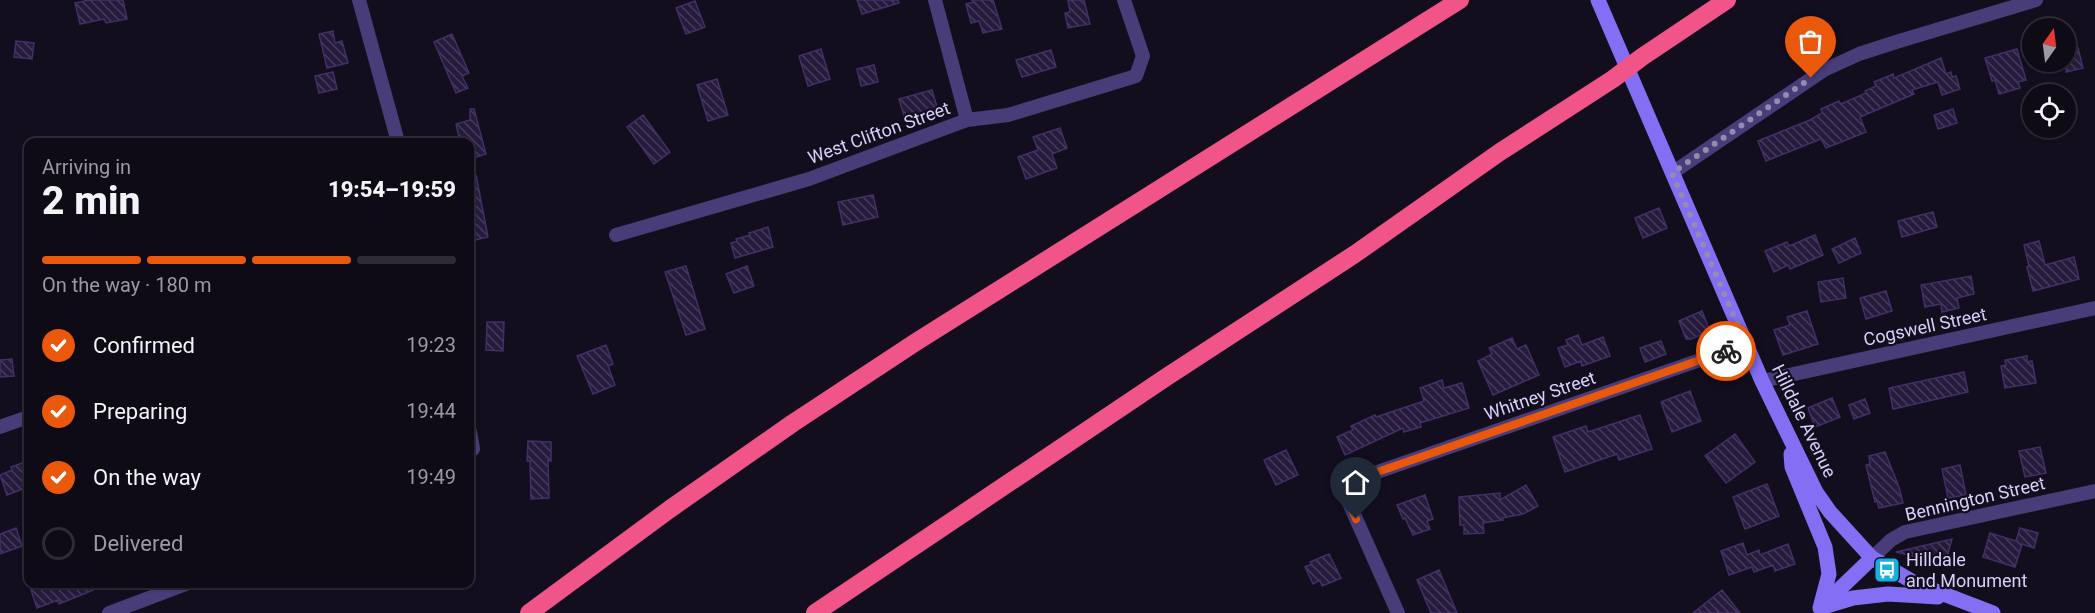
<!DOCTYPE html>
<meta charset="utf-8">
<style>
:root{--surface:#0e0a16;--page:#1c1823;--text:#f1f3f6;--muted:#9b9aa1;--line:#2e2b35;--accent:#ea580c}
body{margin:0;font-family:Roboto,sans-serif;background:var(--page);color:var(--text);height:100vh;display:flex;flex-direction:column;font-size:22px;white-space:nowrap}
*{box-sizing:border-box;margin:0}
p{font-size:20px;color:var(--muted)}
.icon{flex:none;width:33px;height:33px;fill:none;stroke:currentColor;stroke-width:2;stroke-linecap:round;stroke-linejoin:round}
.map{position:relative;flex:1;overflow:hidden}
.drawer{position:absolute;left:24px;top:138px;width:450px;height:450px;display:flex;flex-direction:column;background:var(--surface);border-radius:12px;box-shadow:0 2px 4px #0004,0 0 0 2px var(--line)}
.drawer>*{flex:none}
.needle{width:39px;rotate:14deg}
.controls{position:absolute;left:2022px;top:18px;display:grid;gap:12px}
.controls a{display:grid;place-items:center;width:54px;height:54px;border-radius:50%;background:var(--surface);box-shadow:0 2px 4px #0004,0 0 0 2px var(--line);font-size:30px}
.pin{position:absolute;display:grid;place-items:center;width:51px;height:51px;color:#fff;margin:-62px -26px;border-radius:50% 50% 50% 0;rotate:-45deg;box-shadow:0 0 6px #0007}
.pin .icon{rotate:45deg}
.courier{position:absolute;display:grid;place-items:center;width:60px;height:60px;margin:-30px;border:4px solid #ea580c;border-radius:50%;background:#fff;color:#222;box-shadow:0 2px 8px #0007}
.head em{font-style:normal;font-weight:800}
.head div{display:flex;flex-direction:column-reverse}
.head{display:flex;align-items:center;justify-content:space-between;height:102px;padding:0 18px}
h1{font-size:39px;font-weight:800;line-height:45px}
.bar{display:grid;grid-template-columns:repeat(4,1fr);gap:9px 6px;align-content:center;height:72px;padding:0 18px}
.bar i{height:8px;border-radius:4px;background:var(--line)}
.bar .active{background:var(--accent)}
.bar p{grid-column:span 4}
ol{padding:0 18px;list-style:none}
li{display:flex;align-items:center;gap:18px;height:66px}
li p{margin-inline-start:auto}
li .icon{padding:6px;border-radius:50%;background:var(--accent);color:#fff;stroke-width:4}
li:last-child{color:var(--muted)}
li i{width:33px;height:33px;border:3px solid var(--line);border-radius:50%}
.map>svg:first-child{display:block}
.building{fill:url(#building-back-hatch);stroke:#422f67;stroke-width:1.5}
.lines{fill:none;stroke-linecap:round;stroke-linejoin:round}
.street{stroke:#483d79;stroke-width:14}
.secondary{stroke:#846ef3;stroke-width:15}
.highway{stroke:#f05489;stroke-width:18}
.done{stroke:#948bae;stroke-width:6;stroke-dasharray:0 10.8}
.route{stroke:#ea580c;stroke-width:8}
.labels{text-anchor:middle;stroke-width:4.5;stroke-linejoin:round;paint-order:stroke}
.street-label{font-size:18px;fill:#dacffb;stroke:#130e1e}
.poi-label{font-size:18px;fill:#dacffb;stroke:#130e1e;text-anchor:start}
</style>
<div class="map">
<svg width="2095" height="613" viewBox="0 0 2095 613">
<defs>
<pattern id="building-back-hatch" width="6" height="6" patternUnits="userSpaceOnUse" patternTransform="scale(1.5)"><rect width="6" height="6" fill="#271b3d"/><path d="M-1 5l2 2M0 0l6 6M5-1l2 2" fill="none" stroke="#463b5a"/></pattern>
</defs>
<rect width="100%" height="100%" fill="#130e1e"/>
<!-- building -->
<path class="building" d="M 89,0 L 123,0 L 127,19 L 106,23 L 104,19 L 80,24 L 75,3 Z
M 857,0 L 898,0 L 899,3 L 862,14 Z
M 972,0 L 993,0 L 1002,29 L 983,33 L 979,21 L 971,23 L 966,4 L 973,2 Z
M 1068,0 L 1084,0 L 1090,24 L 1068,28 L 1065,13 L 1070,12 Z
M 695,1 L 705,27 L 686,34 L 676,8 Z
M 333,31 L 335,43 L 342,41 L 348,63 L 327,68 L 319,34 Z
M 452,34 L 469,73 L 462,76 L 468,88 L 456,93 L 434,42 Z
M 16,41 L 34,43 L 32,59 L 14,57 Z
M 2078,48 L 2083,68 L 2066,72 L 2066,52 Z
M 821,49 L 830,79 L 808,86 L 799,56 Z
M 2017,49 L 2026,80 L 2018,82 L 2020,88 L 1999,94 L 1995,80 L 1992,81 L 1985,58 Z
M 1051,50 L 1056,67 L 1022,77 L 1016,60 Z
M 1941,58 L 1946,74 L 1951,72 L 1952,77 L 1956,76 L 1960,89 L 1942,95 L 1938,82 L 1912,90 L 1914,94 L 1860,117 L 1866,132 L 1826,148 L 1821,139 L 1766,161 L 1758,141 L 1810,120 L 1822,113 L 1821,109 L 1839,101 L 1841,104 L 1866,93 L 1865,91 L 1876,86 L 1874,82 L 1893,74 L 1894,78 Z
M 874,65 L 878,82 L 861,86 L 857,69 Z
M 333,72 L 337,89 L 319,93 L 315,76 Z
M 717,79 L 728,115 L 708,121 L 697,85 Z
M 932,90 L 938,110 L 905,119 L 899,99 Z
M 470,109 L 474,109 L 486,154 L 470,159 L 470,142 L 460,142 L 456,124 L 470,120 Z
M 1953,109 L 1957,123 L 1938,129 L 1934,115 Z
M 643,115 L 670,152 L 654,164 L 627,127 Z
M 1060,128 L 1067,148 L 1052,154 L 1057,168 L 1026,179 L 1018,157 L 1038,150 L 1033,137 Z
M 476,175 L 488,237 L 475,240 L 470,218 L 470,176 Z
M 873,195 L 878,217 L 843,225 L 838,202 Z
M 1659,208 L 1667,228 L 1643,238 L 1635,218 Z
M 1933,212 L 1937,227 L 1902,237 L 1898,221 Z
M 768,227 L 773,247 L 735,258 L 731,243 L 737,241 L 736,239 L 750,235 L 749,233 Z
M 1815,235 L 1823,255 L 1790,269 L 1788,265 L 1774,272 L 1765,251 L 1787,242 L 1789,246 Z
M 1855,238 L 1861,253 L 1839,263 L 1832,249 Z
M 2039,241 L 2045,265 L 2074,257 L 2079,279 L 2033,291 L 2027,267 L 2029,266 L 2024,245 Z
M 686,266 L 705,329 L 686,335 L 665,272 Z
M 747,266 L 754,286 L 734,293 L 726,274 Z
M 1971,276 L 1974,294 L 1957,298 L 1959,308 L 1942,312 L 1941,304 L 1925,307 L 1921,285 Z
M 1843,278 L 1846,298 L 1821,302 L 1818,282 Z
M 1886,291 L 1892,311 L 1866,319 L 1860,298 Z
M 1702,311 L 1710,331 L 1691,339 L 1686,339 L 1679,321 Z
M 1807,311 L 1818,344 L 1783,355 L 1774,330 L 1790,325 L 1787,317 Z
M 487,322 L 504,322 L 503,351 L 486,350 Z
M 1578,335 L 1582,345 L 1603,337 L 1610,356 L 1582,366 L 1581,361 L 1565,367 L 1558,348 L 1568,345 L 1566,340 Z
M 1512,338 L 1517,349 L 1526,345 L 1539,375 L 1493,395 L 1478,361 L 1492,354 L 1489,348 Z
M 1661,341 L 1666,354 L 1645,362 L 1640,348 Z
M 606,345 L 613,364 L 608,366 L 615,385 L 593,394 L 577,356 Z
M 2027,356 L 2027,362 L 2032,361 L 2036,383 L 2005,388 L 2001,366 L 2006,365 L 2005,360 Z
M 12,359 L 14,376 L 0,377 L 0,360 Z
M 1964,372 L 1968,392 L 1893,409 L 1889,388 Z
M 1442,380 L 1444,388 L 1462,383 L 1469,408 L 1420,423 L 1421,427 L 1404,432 L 1403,428 L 1345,455 L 1337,437 L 1353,430 L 1351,426 L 1375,415 L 1376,417 L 1424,401 L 1420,388 Z
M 1690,391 L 1701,421 L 1672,432 L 1661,402 Z
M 1832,398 L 1840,417 L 1815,427 L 1808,408 Z
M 1865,399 L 1870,413 L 1854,419 L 1849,405 Z
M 1640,415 L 1652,449 L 1619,460 L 1617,454 L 1565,472 L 1553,437 L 1586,426 L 1588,432 Z
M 1735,434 L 1755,462 L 1726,483 L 1705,456 Z
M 528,441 L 551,442 L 551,461 L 548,460 L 549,498 L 531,499 L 530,461 L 527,461 Z
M 2040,447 L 2046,473 L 2025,477 L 2019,451 Z
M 1286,450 L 1298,475 L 1276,485 L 1264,460 Z
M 1885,452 L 1899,487 L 1903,503 L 1879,508 L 1877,501 L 1875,502 L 1866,465 L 1870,464 L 1869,456 Z
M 28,461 L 28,487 L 7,495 L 0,475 L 12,470 L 11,467 Z
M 1960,465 L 1966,495 L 1948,498 L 1942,469 Z
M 1767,484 L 1779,516 L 1745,529 L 1733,497 Z
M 1526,485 L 1538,506 L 1523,514 L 1502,518 L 1503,520 L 1483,523 L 1484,533 L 1464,534 L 1464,525 L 1460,525 L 1459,497 L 1500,493 L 1500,500 Z
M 1425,495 L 1433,519 L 1427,521 L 1430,529 L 1413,535 L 1405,518 L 1403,519 L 1397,505 Z
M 16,528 L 22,546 L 0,554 L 0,534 Z
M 2020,528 L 2038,533 L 2034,548 L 2022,544 L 2015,567 L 1983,557 L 1990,533 L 2016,541 Z
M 1952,539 L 1945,564 L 1896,552 Z
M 1743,543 L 1747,555 L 1759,550 L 1760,555 L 1788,544 L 1795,564 L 1775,571 L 1773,565 L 1754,572 L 1752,567 L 1729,575 L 1721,551 Z
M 1329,554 L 1341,578 L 1322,586 L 1320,580 L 1313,584 L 1305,567 L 1312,564 L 1310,562 Z
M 1439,570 L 1457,613 L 1431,613 L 1417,580 Z
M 29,584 L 108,584 L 59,604 L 58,600 L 37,608 Z
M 1722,590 L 1740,613 L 1693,613 Z"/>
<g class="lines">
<!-- street -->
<path class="street" d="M 359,0 L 398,142
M 935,0 L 967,120
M 1672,173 L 1824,70 L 1859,54 L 1896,42 L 2036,0
M 616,235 L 809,179 L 967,120 L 1008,115 L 1136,76 L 1143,56 L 1124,0
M 1762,381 L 2095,308
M 0,427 L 28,417
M 470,432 L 473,449
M 1872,558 L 1891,540 L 1905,532 L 2095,491
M 109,613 L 186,584
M 1398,613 L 1349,503 C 1348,490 1352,483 1363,477 L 1746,344"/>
<!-- secondary -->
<path class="secondary" d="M 1598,0 L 1762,381 L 1816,492 L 1830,512 L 1872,558 L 1915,583 L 1993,613
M 1791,454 L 1792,467 L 1825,547 L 1829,574 L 1820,608
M 1822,606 L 1872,558
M 1820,608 L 1853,598 L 1888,594 L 1938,597"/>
<!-- highway -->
<path class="highway" d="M 529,613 L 670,509 L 793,423 L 916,342 L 1460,0
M 815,613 L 1168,376 L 1355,254 L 1500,152 L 1613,79 L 1642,57 L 1727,0"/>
</g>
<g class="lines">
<!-- done -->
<path class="done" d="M 1726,351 L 1746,344 L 1672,173 L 1811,78"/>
<!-- route -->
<path class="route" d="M 1356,519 C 1348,501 1343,488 1363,477 L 1726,351"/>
</g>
<!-- icons -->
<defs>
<symbol id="bus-square" viewBox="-11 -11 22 22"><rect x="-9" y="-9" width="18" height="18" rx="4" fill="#13b0e2" stroke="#130e1e"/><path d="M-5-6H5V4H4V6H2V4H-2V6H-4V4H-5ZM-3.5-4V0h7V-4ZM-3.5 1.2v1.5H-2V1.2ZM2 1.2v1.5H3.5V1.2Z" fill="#fff"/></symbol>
</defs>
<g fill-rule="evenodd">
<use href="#bus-square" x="1872" y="555" width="30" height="30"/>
</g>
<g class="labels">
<!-- street labels -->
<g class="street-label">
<text transform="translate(879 133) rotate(-20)" y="6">West Clifton Street</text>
<text transform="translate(1925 327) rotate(-12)" y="6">Cogswell Street</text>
<text transform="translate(1540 396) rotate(-19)" y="6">Whitney Street</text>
<text transform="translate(1804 421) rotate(64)" y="6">Hilldale Avenue</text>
<text transform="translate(1975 499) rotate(-13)" y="6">Bennington Street</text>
</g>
<!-- poi labels -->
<g class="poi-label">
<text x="1906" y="566">Hilldale<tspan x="1906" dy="21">and Monument</tspan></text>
</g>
</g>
</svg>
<div class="controls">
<a><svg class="needle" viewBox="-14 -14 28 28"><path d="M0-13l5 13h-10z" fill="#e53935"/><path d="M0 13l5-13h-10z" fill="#9b9aa1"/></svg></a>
<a><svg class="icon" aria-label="locate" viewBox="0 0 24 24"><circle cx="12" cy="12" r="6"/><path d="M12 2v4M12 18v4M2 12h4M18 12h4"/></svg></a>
</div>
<div class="pin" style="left:1811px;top:78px;background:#ea580c"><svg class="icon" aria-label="bag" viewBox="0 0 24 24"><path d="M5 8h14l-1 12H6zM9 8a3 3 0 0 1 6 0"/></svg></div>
<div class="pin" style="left:1356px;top:519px;background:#1f2937"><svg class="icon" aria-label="home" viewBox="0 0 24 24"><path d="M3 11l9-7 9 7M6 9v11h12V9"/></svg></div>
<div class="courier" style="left:1726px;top:351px"><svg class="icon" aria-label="bike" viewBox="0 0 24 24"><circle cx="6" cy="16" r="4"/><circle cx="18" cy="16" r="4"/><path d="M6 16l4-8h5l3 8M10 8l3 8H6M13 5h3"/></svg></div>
<section class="drawer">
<div class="head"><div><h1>2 min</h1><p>Arriving in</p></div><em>19:54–19:59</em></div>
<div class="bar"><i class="active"></i><i class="active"></i><i class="active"></i><i></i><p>On the way · 180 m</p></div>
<ol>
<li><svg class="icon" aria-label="check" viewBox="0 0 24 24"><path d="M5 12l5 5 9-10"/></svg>Confirmed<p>19:23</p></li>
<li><svg class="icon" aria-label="check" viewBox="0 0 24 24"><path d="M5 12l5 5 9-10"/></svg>Preparing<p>19:44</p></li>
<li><svg class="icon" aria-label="check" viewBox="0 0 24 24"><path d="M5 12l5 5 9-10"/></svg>On the way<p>19:49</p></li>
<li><i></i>Delivered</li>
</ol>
</section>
</div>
